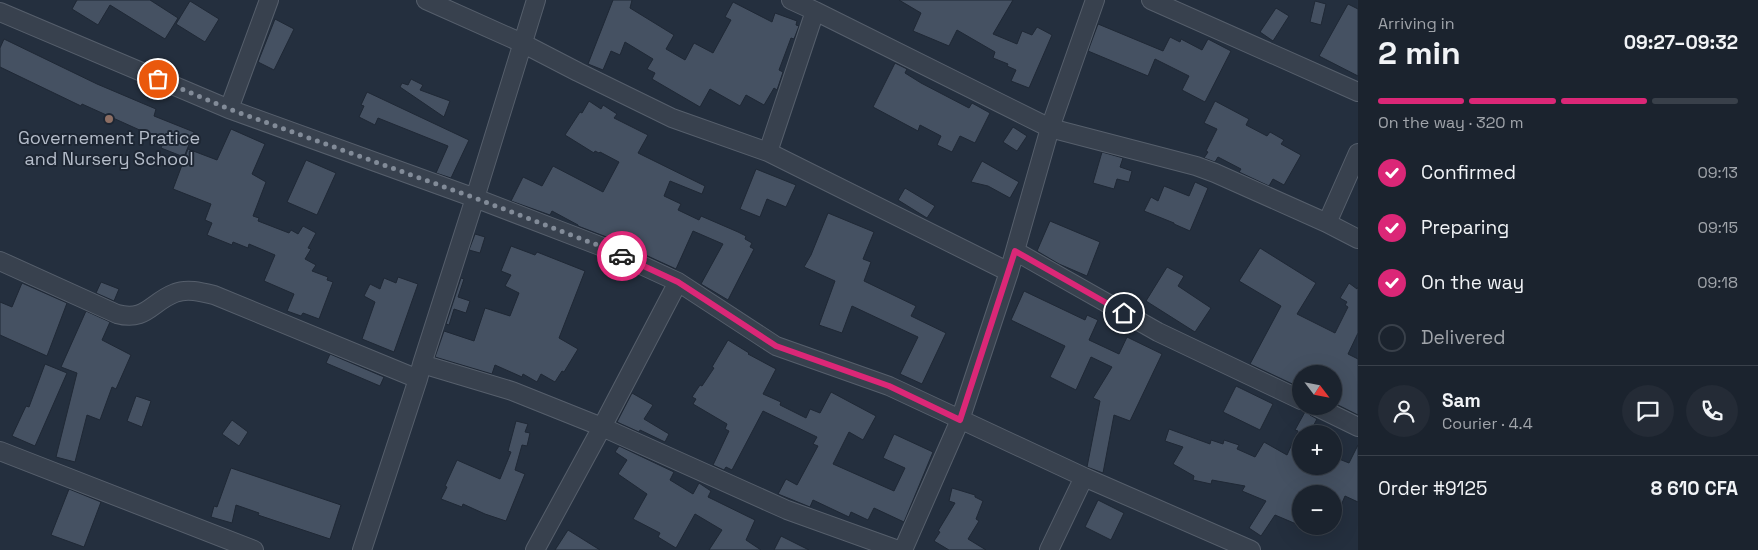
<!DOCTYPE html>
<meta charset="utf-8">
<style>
:root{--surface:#1b232e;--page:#242b36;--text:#f1f3f6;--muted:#a0a4aa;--line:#39404a;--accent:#db2777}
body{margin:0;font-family:"Space Grotesk",sans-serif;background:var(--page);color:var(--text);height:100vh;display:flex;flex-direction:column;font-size:19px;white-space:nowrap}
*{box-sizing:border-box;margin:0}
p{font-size:16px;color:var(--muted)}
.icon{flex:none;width:28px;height:28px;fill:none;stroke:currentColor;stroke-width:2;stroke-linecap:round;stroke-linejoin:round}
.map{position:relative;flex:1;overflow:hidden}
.details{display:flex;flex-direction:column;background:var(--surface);width:400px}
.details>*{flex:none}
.needle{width:32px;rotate:122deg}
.tools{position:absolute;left:1292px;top:365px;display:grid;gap:10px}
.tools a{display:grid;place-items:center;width:50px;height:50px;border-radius:50%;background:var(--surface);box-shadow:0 5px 20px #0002,0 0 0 1px var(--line);font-size:25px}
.pin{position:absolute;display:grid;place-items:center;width:42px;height:42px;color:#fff;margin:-21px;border:2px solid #fff;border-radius:50%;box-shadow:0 1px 5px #0007}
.courier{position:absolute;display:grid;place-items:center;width:50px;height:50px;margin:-25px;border:4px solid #db2777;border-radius:50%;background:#fff;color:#222;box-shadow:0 1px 6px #0007}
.headline em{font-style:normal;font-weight:700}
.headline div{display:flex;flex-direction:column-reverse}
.headline{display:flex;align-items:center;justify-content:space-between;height:85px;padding:0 20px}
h1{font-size:32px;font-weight:700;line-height:38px}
.bar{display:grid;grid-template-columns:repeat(4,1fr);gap:8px 5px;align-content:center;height:60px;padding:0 20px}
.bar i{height:6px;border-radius:4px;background:var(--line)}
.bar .on{background:var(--accent)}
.bar p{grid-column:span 4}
.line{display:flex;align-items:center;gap:12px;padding:0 20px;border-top:1px solid var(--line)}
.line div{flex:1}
.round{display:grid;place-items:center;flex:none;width:52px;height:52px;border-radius:26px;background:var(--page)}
ol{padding:0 20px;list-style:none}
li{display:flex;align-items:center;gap:15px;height:55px}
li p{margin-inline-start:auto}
li .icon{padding:5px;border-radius:50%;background:var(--accent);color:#fff;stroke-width:4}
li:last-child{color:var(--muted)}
li i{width:28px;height:28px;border:2px solid var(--line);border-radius:50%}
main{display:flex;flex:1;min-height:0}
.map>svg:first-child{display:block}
.building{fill:#455162;stroke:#1f2835}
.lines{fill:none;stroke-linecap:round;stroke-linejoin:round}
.minor-casing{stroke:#565f6c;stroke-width:20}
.minor{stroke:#38414e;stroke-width:18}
.done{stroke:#828b98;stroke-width:5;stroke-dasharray:0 9}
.route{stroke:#db2777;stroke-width:6}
.education-dot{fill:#8d6e63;stroke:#1d2633;stroke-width:2}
.labels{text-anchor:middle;stroke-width:4;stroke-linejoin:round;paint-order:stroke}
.poi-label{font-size:18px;fill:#b4bcc9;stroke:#1d2633}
</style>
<main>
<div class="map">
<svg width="1358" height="550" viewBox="0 0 1358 550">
<rect width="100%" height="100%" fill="#242f3e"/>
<!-- building -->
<path class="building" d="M 77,0 L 150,0 L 178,18 L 165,39 L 110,5 L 98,25 L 72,9 Z
M 613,0 L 632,0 L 630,8 L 674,35 L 666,49 L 685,60 L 694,43 L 713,53 L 731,20 L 725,17 L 733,2 L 772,22 L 775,13 L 797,21 L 796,25 L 799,26 L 794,39 L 791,38 L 779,70 L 783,72 L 777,90 L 774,88 L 764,105 L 746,95 L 740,106 L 710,89 L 700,107 L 652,79 L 655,73 L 647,69 L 653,59 L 625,42 L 620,55 L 611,51 L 603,70 L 588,64 Z
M 899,0 L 1013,0 L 993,34 L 1017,44 L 1022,31 L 1032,35 L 1037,27 L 1052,35 L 1029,88 L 1011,81 L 1016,70 L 1007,66 L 1008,64 L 993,58 L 995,52 L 957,30 L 949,46 L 913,31 L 921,13 Z
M 190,1 L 219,19 L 205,42 L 176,24 Z
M 1315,1 L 1326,4 L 1321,25 L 1310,22 Z
M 1348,4 L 1358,9 L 1358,76 L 1319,56 Z
M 1276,8 L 1289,16 L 1273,41 L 1260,32 Z
M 275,19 L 294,29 L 274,70 L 258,62 Z
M 1098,24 L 1163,51 L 1170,37 L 1180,42 L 1181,39 L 1202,50 L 1208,39 L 1231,51 L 1205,102 L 1182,90 L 1189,76 L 1155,59 L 1148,76 L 1088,51 Z
M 4,39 L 97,84 L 156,109 L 154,116 L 194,132 L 184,157 L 161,148 L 164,141 L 82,104 L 81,106 L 0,67 L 0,48 Z
M 895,63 L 907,69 L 905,73 L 921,83 L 969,108 L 972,103 L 990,113 L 975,143 L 960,136 L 952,152 L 937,145 L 941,136 L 920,125 L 918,131 L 873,107 Z
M 411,79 L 423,85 L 420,90 L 450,101 L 444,117 L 400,87 L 402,83 L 408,85 Z
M 367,92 L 469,140 L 451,178 L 436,173 L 448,146 L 378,118 L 375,125 L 359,117 L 364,106 L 361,105 Z
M 589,101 L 601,109 L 603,105 L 617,114 L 614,118 L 648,135 L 638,153 L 705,186 L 702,194 L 670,181 L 664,196 L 681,204 L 678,210 L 699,220 L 701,216 L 738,232 L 746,236 L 745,239 L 752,243 L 750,247 L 754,249 L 728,300 L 701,284 L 723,244 L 693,231 L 676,269 L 604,236 L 578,226 L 578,225 L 552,211 L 550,215 L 511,201 L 523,177 L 542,186 L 553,166 L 603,192 L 619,162 L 600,152 L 599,153 L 595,151 L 594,153 L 565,135 L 580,112 L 582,113 Z
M 1215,101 L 1249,119 L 1246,125 L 1267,136 L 1270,132 L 1284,140 L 1281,144 L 1301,155 L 1284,185 L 1273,179 L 1269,186 L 1239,172 L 1241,169 L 1218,157 L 1215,162 L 1204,158 L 1208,152 L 1206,151 L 1217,129 L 1204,123 Z
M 1013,127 L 1027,136 L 1017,151 L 1003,142 Z
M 231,129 L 265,144 L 252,174 L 266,182 L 253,216 L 259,218 L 258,221 L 289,233 L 291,230 L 298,234 L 303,226 L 316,233 L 308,248 L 311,249 L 305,259 L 316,265 L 312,271 L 328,277 L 327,280 L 333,282 L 319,319 L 303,313 L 301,316 L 287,311 L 294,294 L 264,281 L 275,255 L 249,244 L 248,248 L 233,242 L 232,245 L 207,235 L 212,223 L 205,220 L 211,204 L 173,189 L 188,149 L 217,160 Z
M 1102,152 L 1123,158 L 1120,167 L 1132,171 L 1129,182 L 1117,179 L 1114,189 L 1093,183 Z
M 306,160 L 336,173 L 317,215 L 287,202 Z
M 982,161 L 1019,182 L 1010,198 L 988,186 L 971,182 Z
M 756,169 L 796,185 L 786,207 L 767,199 L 760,217 L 740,209 Z
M 1195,182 L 1208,188 L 1190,231 L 1174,224 L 1174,223 L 1144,211 L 1151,197 L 1158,201 L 1164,186 L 1189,196 Z
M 905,188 L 935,206 L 927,218 L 898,200 Z
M 828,213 L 874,232 L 863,259 L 871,262 L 864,281 L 916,306 L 911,316 L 946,333 L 922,384 L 900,374 L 918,337 L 852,306 L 842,333 L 819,325 L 835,281 L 804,267 L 811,255 Z
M 1050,221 L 1100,242 L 1087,276 L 1059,264 L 1037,251 Z
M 475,234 L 485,237 L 480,253 L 469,250 Z
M 511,246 L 535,255 L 537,252 L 585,271 L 559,338 L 578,349 L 564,372 L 562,371 L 555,382 L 541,374 L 537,382 L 523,374 L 522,377 L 495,365 L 492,374 L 435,357 L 444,331 L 474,341 L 485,308 L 510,316 L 519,293 L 505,286 L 511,275 L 501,271 Z
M 1260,248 L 1316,283 L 1297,314 L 1335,333 L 1348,307 L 1345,305 L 1347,302 L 1340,298 L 1349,283 L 1357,289 L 1358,287 L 1358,333 L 1348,354 L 1358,359 L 1358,415 L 1334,403 L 1334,374 L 1301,374 L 1301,388 L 1250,364 L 1281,306 L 1239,281 Z
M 1167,267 L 1184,276 L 1178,286 L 1211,308 L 1195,332 L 1146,301 Z
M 398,277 L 418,284 L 394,352 L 362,339 L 375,302 L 364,296 L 370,284 L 380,289 L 384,278 L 396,283 Z
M 461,278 L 464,279 L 458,297 L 470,301 L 466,313 L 454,309 L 449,325 L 446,324 Z
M 101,282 L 119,289 L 114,301 L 96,293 Z
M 22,283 L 67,303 L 47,356 L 0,335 L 0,302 L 12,307 Z
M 1024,291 L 1085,320 L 1087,315 L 1098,320 L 1089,340 L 1119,354 L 1127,337 L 1162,354 L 1130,421 L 1114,415 L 1103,473 L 1087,467 L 1100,401 L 1093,398 L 1112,367 L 1091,357 L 1076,390 L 1050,377 L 1065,346 L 1011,320 Z
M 86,311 L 110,322 L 102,340 L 131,355 L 116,389 L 112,387 L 100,420 L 87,415 L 75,462 L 56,457 L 77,373 L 61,367 Z
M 728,340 L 749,353 L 748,354 L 776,369 L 763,394 L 781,402 L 780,405 L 806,418 L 810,409 L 820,413 L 831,392 L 876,416 L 863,440 L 849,432 L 833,464 L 894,491 L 905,468 L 883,458 L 894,434 L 933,452 L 904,522 L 874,508 L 868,520 L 851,512 L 849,517 L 813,500 L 810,507 L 778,494 L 786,479 L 797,485 L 818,446 L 813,444 L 817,437 L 763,411 L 732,470 L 726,467 L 724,470 L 713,465 L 729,431 L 725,429 L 727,424 L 693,404 L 696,399 L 692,397 L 700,385 L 702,386 L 714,368 L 712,367 Z
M 330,354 L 384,377 L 380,386 L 326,363 Z
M 45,364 L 67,373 L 35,446 L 12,436 L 26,406 L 29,407 Z
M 1236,386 L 1273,404 L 1260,430 L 1223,412 Z
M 632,393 L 653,405 L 644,419 L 669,434 L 665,442 L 640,430 L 639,432 L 617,422 Z
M 136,396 L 151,401 L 142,427 L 127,421 Z
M 1306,410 L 1310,415 L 1317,419 L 1309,434 L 1301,433 L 1301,466 L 1334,466 L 1334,457 L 1349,463 L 1358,445 L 1358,502 L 1345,496 L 1334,522 L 1334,494 L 1301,494 L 1301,526 L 1275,515 L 1261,536 L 1249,528 L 1266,501 L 1242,491 L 1245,486 L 1212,480 L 1211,484 L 1193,480 L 1194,476 L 1173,464 L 1183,447 L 1165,441 L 1169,429 L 1210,444 L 1211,440 L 1223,444 L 1224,440 L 1239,445 L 1237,449 L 1255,457 L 1264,442 L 1287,455 L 1298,431 L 1295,430 Z
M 232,420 L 248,432 L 239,446 L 222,434 Z
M 516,421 L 528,424 L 525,432 L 530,433 L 527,446 L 522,445 L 515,470 L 525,474 L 506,521 L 485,514 L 463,504 L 462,507 L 441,499 L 447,487 L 445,486 L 457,460 L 500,479 L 511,452 L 508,451 Z
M 619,446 L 674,472 L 670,480 L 693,494 L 699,483 L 711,491 L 708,497 L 755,520 L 746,540 L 761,550 L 709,550 L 722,530 L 695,514 L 676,548 L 658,537 L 660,533 L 633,519 L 647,494 L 618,474 L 627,460 L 615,452 Z
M 231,468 L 341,505 L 330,539 L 258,515 L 259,513 L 236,505 L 232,523 L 211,517 L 214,506 L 217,507 Z
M 952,488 L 975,495 L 975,497 L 983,501 L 976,519 L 979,521 L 968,539 L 986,550 L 949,550 L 934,541 L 940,532 L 938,531 L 955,503 L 949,501 Z
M 69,489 L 101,502 L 84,547 L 51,535 Z
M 1098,500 L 1124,513 L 1111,540 L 1085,527 Z
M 568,530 L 600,550 L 555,550 Z
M 781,536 L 809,550 L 774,550 Z"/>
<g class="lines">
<defs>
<path id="minor" d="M 426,0 L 522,43 L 578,72 L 672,118 L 768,152 L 1009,272
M 791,0 L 815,11 L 1050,128 L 1196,166 L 1215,173 L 1327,223 L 1358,239
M 1151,0 L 1358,92
M 0,12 L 229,109 L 475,198 L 600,246 L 678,282 L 776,346 L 889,386 L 1084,477 L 1251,550
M 229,109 L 269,0
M 768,152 L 815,11
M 1327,223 L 1358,153
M 1015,251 L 1158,332 L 1301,400
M 0,261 L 117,314 C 146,322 151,302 175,293 C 187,288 202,292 214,295 L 418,379
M 678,282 L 602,427 L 787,510 L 898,550
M 422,364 L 512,391 L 602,427 L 535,550
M 1315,406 L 1358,427
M 0,451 L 254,550
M 362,550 L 418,379 L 422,364 L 475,198 L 536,0
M 903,550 L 960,420 L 1009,272 L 1050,128 L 1095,0
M 1049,550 L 1084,477"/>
</defs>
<!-- minor casing -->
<use href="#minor" class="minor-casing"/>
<!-- minor -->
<use href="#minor" class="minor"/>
</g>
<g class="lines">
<!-- done -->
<path class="done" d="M 158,79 L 229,109 L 475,198 L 600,246 L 622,256"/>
<!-- route -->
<path class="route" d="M 622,256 L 678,282 L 776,346 L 889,386 L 960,420 L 1015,251 L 1124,313"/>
</g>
<!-- markers -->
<circle class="education-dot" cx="109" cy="119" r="5"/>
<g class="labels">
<!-- poi labels -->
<g class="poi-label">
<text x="109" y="144">Governement Pratice<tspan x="109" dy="21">and Nursery School</tspan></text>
</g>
</g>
</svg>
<div class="tools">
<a><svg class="needle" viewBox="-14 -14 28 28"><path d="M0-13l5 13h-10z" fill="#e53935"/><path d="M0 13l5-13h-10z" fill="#a0a4aa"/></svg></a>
<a>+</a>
<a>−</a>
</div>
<div class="pin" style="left:158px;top:79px;background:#ea580c"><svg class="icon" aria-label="bag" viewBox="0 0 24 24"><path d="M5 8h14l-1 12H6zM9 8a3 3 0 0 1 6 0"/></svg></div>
<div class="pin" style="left:1124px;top:313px;background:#1f2937"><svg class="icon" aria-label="home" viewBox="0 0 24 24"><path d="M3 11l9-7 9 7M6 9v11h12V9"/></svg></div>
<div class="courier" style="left:622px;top:256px"><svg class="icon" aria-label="car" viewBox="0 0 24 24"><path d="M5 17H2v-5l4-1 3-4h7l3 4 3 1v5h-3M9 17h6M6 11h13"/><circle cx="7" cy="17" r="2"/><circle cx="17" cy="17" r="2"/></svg></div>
</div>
<section class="details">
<div class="headline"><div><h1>2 min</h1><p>Arriving in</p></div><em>09:27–09:32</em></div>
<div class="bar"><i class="on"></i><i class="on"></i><i class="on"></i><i></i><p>On the way · 320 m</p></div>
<ol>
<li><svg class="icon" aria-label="check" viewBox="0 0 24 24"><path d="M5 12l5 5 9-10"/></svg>Confirmed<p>09:13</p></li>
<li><svg class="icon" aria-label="check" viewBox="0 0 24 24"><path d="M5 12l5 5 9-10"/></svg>Preparing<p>09:15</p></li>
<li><svg class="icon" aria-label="check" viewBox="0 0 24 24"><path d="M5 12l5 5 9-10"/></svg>On the way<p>09:18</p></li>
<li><i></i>Delivered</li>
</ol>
<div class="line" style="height:90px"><a class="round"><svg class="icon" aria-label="person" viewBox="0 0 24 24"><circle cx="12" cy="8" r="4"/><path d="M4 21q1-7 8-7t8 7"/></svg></a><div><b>Sam</b><p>Courier · 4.4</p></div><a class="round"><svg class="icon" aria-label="chat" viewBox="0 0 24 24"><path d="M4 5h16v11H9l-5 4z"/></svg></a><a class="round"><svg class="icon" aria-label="phone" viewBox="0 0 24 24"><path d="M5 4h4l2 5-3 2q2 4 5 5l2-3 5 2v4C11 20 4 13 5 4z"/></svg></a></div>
<div class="line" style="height:65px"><div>Order #9125</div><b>8 610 CFA</b></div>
</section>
</main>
